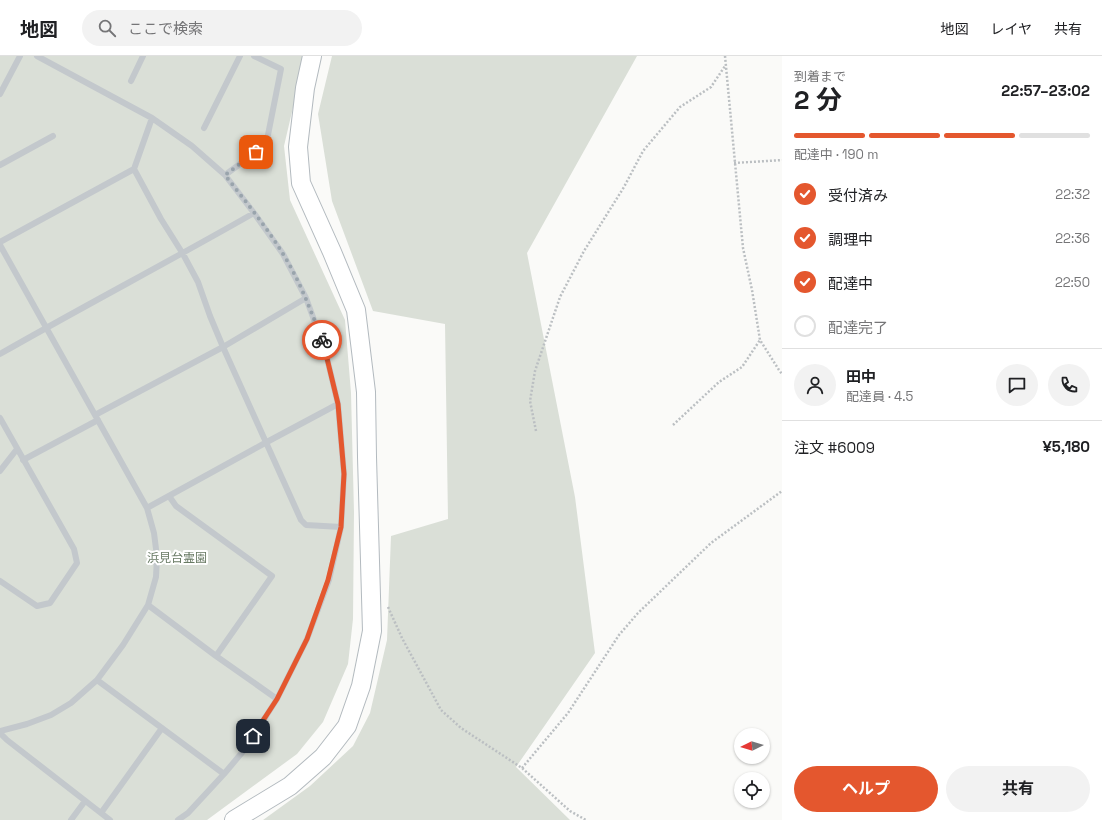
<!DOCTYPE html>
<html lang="ja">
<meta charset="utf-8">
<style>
:root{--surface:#fff;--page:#f2f2f2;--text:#202124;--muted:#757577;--line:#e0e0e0;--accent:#e4572e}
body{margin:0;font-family:"Space Grotesk","Noto Sans JP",sans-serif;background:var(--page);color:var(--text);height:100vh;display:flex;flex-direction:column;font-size:15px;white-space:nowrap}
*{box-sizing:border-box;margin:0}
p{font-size:13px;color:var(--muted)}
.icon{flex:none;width:22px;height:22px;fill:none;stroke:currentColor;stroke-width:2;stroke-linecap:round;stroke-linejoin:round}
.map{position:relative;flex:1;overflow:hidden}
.sheet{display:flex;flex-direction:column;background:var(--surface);width:320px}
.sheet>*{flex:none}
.needle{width:26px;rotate:265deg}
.fabs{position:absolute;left:734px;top:672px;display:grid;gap:8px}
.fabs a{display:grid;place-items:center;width:36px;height:36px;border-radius:50%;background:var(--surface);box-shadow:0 1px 3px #0004;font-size:20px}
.pin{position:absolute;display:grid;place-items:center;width:34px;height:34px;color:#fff;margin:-17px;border-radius:8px;box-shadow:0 2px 6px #0006}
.courier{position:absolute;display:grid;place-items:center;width:40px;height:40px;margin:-20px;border:3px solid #e4572e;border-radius:50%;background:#fff;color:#222;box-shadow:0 1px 5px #0007}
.summary em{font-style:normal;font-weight:700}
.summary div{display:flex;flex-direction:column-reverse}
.summary{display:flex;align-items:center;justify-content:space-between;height:68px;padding:0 12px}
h1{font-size:26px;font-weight:700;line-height:30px}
.bar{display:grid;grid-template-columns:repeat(4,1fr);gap:6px 4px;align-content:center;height:48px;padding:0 12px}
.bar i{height:5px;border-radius:3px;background:var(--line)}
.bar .current{background:var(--accent)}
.bar p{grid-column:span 4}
.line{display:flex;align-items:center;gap:10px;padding:0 12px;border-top:1px solid var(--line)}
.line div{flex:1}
.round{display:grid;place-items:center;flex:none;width:42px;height:42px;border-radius:21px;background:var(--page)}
ol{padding:0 12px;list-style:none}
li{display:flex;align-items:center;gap:12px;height:44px}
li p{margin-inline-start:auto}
li .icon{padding:4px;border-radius:50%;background:var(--accent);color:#fff;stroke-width:4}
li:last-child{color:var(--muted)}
li i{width:22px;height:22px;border:2px solid var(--line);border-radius:50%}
.action{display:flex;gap:8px;margin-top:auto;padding:8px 12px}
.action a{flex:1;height:46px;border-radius:24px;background:var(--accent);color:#fff;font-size:16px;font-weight:700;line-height:46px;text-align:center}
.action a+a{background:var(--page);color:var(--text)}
header{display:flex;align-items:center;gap:24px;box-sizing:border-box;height:56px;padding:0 20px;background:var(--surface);border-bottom:1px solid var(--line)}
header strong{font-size:19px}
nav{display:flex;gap:22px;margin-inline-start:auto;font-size:14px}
.search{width:280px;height:36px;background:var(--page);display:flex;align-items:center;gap:10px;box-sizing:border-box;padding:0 14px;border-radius:22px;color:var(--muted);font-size:15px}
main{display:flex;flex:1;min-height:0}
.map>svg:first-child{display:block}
.green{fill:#dadfd7}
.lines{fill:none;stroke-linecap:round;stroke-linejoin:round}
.secondary-casing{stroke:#b3babf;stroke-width:20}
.path{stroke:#bbbfc2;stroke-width:2.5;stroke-dasharray:2 2;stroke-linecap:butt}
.lane{stroke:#c3c8cc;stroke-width:6}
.secondary{stroke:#fff;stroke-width:18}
.done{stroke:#99a4ac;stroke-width:4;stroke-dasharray:0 7.2}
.route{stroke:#e4572e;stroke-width:5}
.labels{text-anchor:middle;stroke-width:4;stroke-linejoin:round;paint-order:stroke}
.park-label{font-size:12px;fill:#687a64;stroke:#fff}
</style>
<header>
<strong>地図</strong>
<div class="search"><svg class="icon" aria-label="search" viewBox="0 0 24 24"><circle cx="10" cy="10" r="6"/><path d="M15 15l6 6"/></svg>ここで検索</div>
<nav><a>地図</a><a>レイヤ</a><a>共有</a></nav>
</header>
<main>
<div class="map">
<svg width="782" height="764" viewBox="0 0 782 764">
<rect width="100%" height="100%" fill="#fafaf8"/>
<!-- green -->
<path class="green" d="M 0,0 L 305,0 L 284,90 L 290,144 L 345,264 L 351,337 L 354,456 L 353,563 L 348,608 L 323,666 L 297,698 L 207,764 L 0,764 Z
M 332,0 L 637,0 L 527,197 L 575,441 L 595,597 L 516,711 L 570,764 L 263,764 L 310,730 L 353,690 L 370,657 L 387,584 L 391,480 L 448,463 L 445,268 L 373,255 L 332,145 L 318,58 Z"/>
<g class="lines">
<defs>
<path id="secondary" d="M 234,764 L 290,730 L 323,701 L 347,670 L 361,630 L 372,575 L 367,401 L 366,336 L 356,254 L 332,196 L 301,127 L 298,91 L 305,32 L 312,0"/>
</defs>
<!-- secondary casing -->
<use href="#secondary" class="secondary-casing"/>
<!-- path -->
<path class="path" d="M 725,0 L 743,192 L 752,234 L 760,284 L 779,314 L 782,318
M 734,107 L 782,104
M 673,369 L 719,326 L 742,311 L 760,284
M 536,375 L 530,345 L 535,315 L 560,241 L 584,195 L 624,131 L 643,95 L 680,51 L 711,31 L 725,10
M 388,551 L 402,582 L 441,654 L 461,672 L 522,712 L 570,755 L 586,764
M 522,712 L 568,657 L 619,579 L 638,557 L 711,487 L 782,435"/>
<!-- lane -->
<path class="lane" d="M 37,0 L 152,62 L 192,90 L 225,119 L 254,157 L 283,198 L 306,242 L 325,294 L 338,348 L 344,418 L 341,471 L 329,524 L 307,583 L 277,643 L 245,693 L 224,718 L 188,757 L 178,764
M 131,25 L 143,0
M 0,38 L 20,0
M 152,62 L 134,113 L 161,163 L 183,198 L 198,226 L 210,260 L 223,291 L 301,464 L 306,469 L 341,471
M 204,72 L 240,0
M 0,109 L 53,80
M 225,119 L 266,89 L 281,13 L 254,0
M 0,186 L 134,113
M 0,189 L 147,452 L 154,477 L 157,501 L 156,521 L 148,549 L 123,589 L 97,624 L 71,647 L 51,659 L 27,668 L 0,675
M 0,298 C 84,250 170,205 254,157
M 95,359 L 223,291 L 306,242
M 0,362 L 74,493 L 77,507 L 50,547 L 37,550 L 0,525
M 23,404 L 98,364
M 0,415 L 17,393
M 169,440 L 176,450 L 272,520 L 216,600
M 147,452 L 265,387 L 338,348
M 148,549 L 216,600 L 277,643
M 97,624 L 224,718
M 0,677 L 7,684 L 110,764
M 101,757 L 162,672
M 71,764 L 85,745"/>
<!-- secondary -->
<use href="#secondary" class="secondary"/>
</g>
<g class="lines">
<!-- done -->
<path class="done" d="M 256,96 L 225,119 C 245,145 266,170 283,198 C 300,225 311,255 322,284"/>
<!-- route -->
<path class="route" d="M 253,680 L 277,643 L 307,583 L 328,524 L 341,471 L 344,418 L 338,348 L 325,294 L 322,284"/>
</g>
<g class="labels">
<!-- park labels -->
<g class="park-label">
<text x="177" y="506">浜見台霊園</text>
</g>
</g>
</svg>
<div class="fabs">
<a><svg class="needle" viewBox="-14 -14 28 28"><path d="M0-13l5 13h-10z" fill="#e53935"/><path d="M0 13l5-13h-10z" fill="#757577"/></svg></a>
<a><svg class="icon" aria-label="locate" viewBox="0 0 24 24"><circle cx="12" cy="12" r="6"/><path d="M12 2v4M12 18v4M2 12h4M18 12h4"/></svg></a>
</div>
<div class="pin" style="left:256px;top:96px;background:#ea580c"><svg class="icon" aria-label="bag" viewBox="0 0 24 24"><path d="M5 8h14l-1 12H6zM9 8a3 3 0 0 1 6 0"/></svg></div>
<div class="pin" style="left:253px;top:680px;background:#1f2937"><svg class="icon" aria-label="home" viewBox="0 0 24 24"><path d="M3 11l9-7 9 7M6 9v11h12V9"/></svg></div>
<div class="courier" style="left:322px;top:284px"><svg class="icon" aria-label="bike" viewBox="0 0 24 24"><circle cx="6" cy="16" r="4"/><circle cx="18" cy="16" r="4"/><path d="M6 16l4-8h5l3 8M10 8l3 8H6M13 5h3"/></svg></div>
</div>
<section class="sheet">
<div class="summary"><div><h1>2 分</h1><p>到着まで</p></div><em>22:57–23:02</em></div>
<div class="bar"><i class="current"></i><i class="current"></i><i class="current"></i><i></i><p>配達中 · 190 m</p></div>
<ol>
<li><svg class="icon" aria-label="check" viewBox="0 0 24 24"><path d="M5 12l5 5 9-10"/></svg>受付済み<p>22:32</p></li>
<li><svg class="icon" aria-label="check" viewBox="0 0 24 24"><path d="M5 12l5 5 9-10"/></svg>調理中<p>22:36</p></li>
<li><svg class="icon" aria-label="check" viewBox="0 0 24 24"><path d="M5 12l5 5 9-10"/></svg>配達中<p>22:50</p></li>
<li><i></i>配達完了</li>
</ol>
<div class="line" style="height:72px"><a class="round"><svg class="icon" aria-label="person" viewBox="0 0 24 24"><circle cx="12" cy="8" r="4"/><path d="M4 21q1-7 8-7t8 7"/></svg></a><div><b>田中</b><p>配達員 · 4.5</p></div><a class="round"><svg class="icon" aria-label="chat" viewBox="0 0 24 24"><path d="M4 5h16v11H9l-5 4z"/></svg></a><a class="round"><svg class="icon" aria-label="phone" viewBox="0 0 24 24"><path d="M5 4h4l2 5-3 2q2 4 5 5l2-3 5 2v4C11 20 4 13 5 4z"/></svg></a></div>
<div class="line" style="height:52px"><div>注文 #6009</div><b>¥5,180</b></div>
<div class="action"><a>ヘルプ</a><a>共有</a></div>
</section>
</main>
